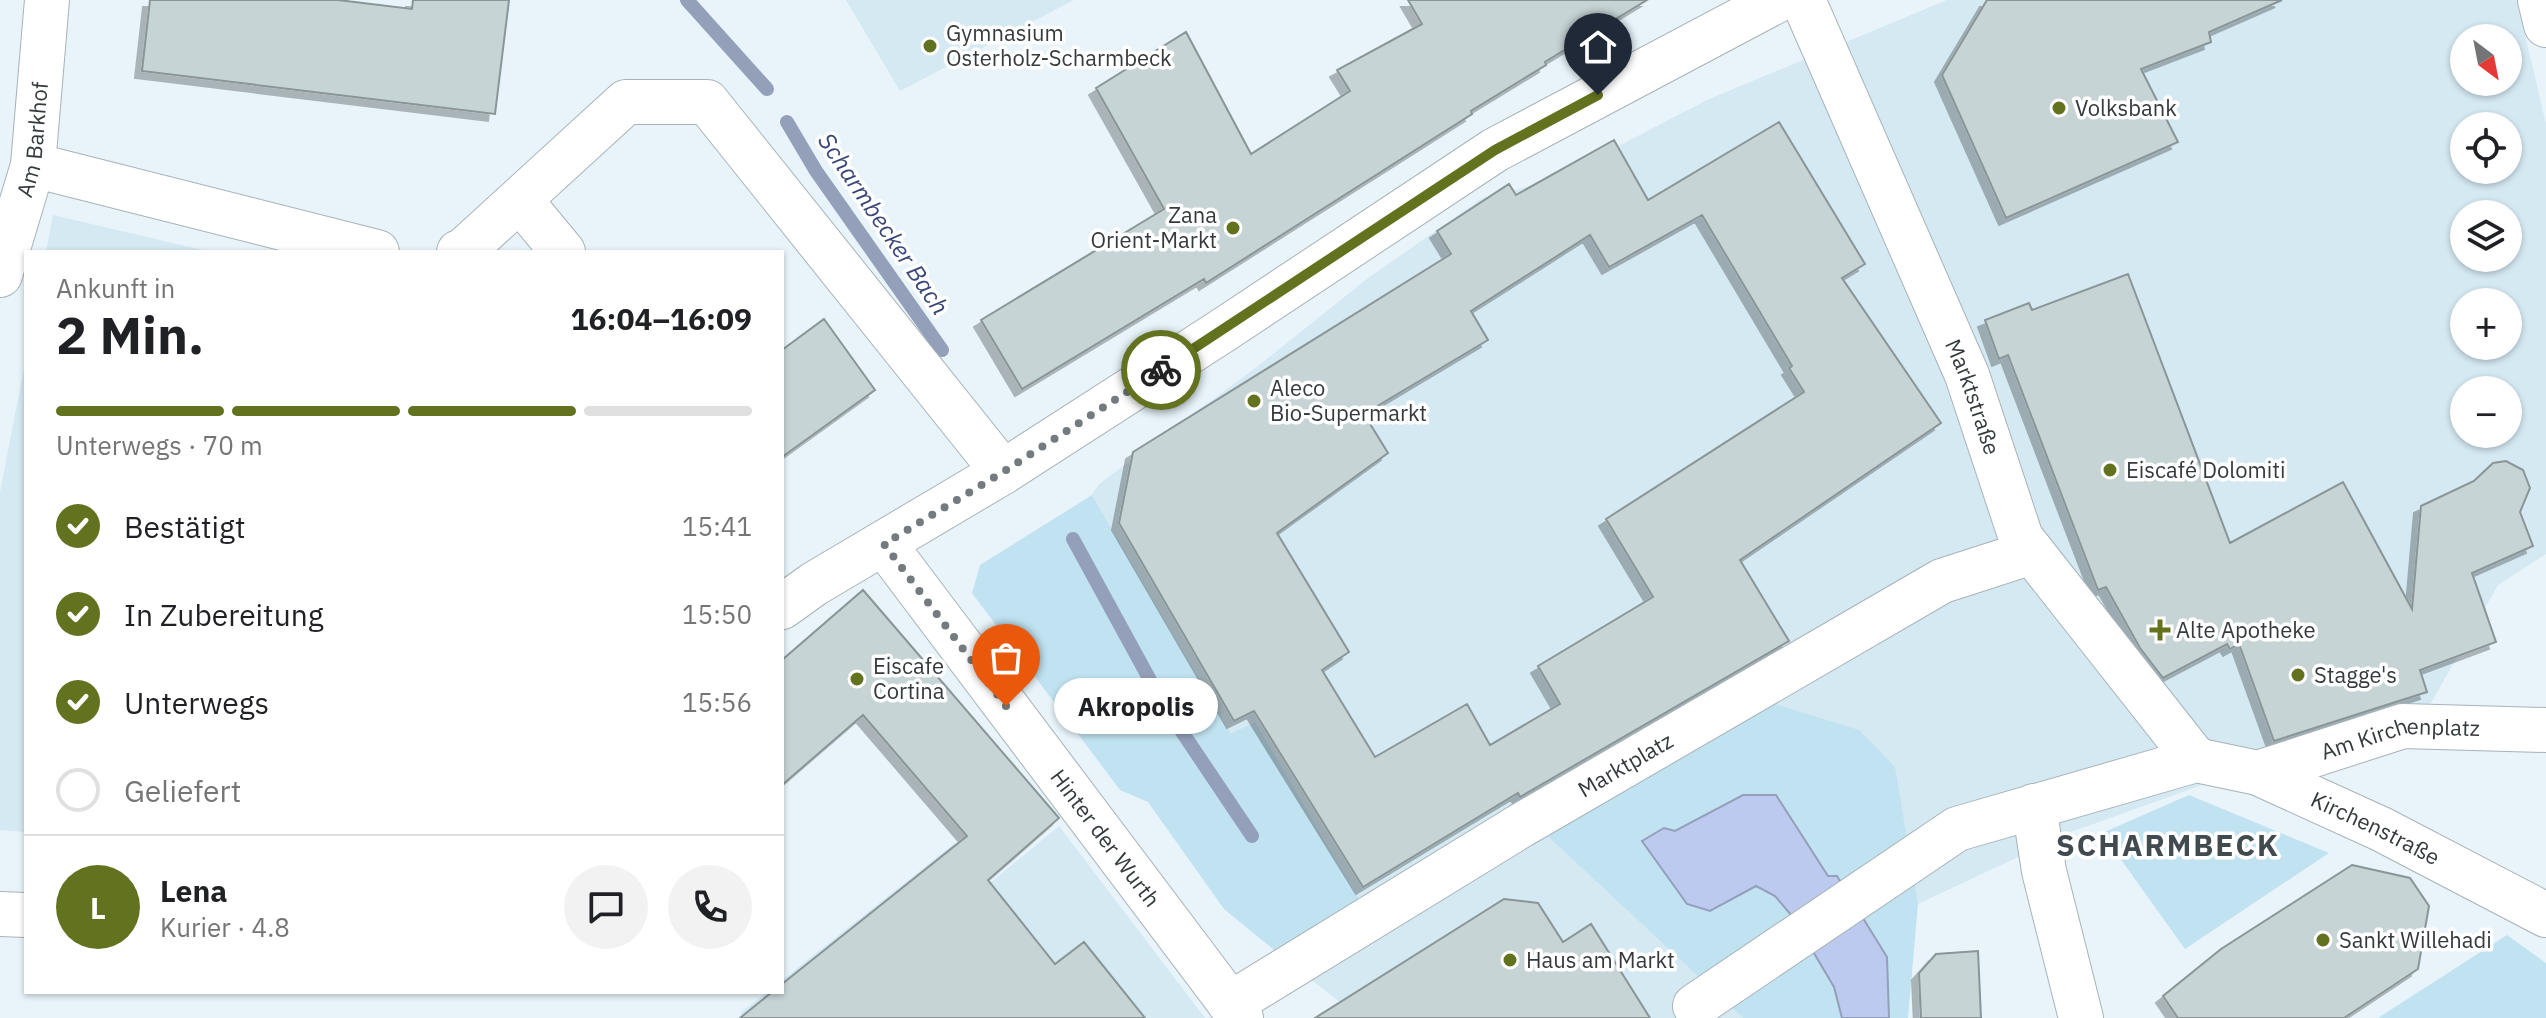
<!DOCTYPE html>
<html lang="de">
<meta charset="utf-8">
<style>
:root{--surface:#fff;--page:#f2f2f2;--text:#202124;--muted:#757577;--line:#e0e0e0;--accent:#63721e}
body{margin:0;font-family:"IBM Plex Sans",sans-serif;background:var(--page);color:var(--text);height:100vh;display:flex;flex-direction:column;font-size:30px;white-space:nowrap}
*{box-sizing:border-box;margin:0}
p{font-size:26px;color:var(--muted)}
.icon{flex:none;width:44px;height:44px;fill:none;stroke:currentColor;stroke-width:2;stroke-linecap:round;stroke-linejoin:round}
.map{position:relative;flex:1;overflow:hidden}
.side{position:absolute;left:24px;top:250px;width:760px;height:744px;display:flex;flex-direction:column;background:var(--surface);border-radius:0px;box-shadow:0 2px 6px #0004}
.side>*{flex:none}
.needle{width:52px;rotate:148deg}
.fabs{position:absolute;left:2450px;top:24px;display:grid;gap:16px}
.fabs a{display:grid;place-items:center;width:72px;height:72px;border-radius:50%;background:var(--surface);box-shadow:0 2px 6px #0004;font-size:40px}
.pin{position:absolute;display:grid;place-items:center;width:68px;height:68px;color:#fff;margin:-82px -34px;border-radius:50% 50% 50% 0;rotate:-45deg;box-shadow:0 0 8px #0007}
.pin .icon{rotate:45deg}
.courier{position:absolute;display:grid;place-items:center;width:80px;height:80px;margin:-40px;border:6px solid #63721e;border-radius:50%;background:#fff;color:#222;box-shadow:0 2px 10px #0007}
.bubble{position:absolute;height:56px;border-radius:28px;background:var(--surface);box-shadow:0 2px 6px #0004;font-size:26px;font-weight:700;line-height:56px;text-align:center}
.headline em{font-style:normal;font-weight:700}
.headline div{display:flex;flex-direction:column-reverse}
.headline{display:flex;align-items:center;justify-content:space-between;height:136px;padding:0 32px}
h1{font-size:52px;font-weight:700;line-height:60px}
.bar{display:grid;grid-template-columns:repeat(4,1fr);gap:12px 8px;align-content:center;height:96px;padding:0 32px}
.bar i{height:10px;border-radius:6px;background:var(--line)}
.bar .current{background:var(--accent)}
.bar p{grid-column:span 4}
.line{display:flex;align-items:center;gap:20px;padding:0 32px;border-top:2px solid var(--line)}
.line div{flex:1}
.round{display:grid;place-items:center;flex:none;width:84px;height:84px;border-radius:42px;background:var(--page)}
ol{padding:0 32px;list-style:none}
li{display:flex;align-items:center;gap:24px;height:88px}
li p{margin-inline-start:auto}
li .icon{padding:8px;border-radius:50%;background:var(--accent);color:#fff;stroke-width:4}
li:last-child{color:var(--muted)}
li i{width:44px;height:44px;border:4px solid var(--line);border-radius:50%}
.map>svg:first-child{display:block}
.built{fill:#d5e9f2;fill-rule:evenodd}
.green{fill:#c0e2f1}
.water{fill:#bccaef;stroke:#949fb9;stroke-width:2}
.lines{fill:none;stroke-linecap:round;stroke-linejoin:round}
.stream{stroke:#949fb9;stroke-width:14}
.building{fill:#c7d4d6;stroke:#899597;stroke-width:2;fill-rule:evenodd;filter:url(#shadow)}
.minor-casing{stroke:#a7b3b8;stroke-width:46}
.minor{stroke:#fff;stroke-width:44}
.done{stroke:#747b7e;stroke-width:8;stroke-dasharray:0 14.4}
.route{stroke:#63721e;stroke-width:10}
.poi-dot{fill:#63721e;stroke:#fff;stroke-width:3}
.labels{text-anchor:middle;stroke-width:7;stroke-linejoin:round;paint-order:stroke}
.poi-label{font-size:22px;fill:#353a3c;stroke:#fff;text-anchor:start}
.street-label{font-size:22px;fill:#353a3c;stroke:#fff}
.water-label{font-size:24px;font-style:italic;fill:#384778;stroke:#fff}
.district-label{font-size:30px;font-weight:bold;letter-spacing:2px;fill:#414b4f;stroke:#fff}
</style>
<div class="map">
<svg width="2546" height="1018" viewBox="0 0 2546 1018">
<defs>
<filter id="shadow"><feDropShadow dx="-7" dy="7" stdDeviation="0" flood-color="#0004"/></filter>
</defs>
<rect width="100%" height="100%" fill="#e8f4fa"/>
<!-- built -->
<path class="built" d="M 846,0 L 1074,0 L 900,91 Z
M 1947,0 L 2517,0 L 2546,124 L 2546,554 L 2498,585 L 2431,703 L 2071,832 L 1918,904 L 1894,766 L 1542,831 L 1743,1018 L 1353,1018 L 1346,1007 L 1290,963 L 1255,722 L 1231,735 L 1092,495 L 1099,484 L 1258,366 L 1368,278 L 1483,198 L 1551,181 L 1707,100 ZM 2464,38 L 2508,38 L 2508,82 L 2464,82 ZM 2464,126 L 2508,126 L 2508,170 L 2464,170 ZM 2464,214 L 2508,214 L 2508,258 L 2464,258 ZM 2464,302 L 2508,302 L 2508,346 L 2464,346 ZM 2464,390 L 2508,390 L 2508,434 L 2464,434 Z
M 53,215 L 211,252 L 46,252 Z
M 26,358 L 26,832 L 0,830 L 0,492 Z
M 1059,826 L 1205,1018 L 744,1018 L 740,1013 L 767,992 L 782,992 L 782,980 L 955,843 L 990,883 Z"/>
<!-- green -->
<path class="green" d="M 1092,495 L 1231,734 L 1255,722 L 1367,913 L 1290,963 L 1224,909 L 1148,802 L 1120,790 L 972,593 L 980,565 Z
M 1762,700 L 1859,730 L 1895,767 L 1918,904 L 1908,1018 L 1743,1018 L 1541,830 Z
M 2189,795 L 2329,853 L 2185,949 L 2102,833 Z
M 2507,935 L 2546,963 L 2546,1018 L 2378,1018 Z"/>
<!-- water -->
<path class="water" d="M 1743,795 L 1776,795 L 1828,876 L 1837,876 L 1887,957 L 1889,1018 L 1842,1018 L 1834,987 L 1792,916 L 1775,896 L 1756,886 L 1710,911 L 1687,904 L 1642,841 L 1664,828 L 1675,831 Z"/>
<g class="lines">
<!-- stream -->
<path class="stream" d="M 687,0 L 767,89
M 787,122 L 816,171 L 942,350
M 1073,539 L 1162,702 L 1252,836"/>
</g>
<!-- building -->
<path class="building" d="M 150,0 L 338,0 L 412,9 L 413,0 L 509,0 L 495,114 L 142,71 Z
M 1408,0 L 1647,0 L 1545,62 L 1546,65 L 1471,111 L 1472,114 L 1206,283 L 1204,279 L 1022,389 L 981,320 L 1164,209 L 1096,88 L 1186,32 L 1251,154 L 1350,91 L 1337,70 L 1422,24 Z
M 1987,0 L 2282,0 L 2209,32 L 2211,42 L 2141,69 L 2178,142 L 2006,218 L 1942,75 Z
M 1779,122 L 1865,264 L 1842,278 L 1941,423 L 1740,560 L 1789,641 L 1520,797 L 1518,793 L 1363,887 L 1254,711 L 1234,721 L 1119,523 L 1133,452 L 1451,254 L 1437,231 L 1509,184 L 1516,195 L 1614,140 L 1648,200 ZM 1702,215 L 1792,366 L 1789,368 L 1804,392 L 1606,519 L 1653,597 L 1538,666 L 1560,704 L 1490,745 L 1467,704 L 1375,757 L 1322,670 L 1349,652 L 1277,533 L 1388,453 L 1364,414 L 1488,340 L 1471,311 L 1590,235 L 1609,267 Z
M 2128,274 L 2230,543 L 2343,482 L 2412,609 L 2421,506 L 2474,481 L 2493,463 L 2506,461 L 2523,470 L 2530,488 L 2520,512 L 2533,546 L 2472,573 L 2496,642 L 2420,670 L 2427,692 L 2274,741 L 2239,644 L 2230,649 L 2227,644 L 2163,678 L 2140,648 L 2106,587 L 2098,590 L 2008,355 L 1999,359 L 1985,320 L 2029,303 L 2032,310 Z
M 824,319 L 875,390 L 782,457 L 782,350 Z
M 863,590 L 1059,818 L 988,880 L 1055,964 L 1084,942 L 1145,1018 L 740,1018 L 772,992 L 782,992 L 782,984 L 967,836 L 863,715 L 782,785 L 782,660 Z
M 2352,865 L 2410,878 L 2429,906 L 2418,969 L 2344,1018 L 2178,1018 L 2163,996 L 2221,949 Z
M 1504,899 L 1538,903 L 1563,942 L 1591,924 L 1650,1018 L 1315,1018 Z
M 1978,951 L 1981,1018 L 1921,1018 L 1919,973 L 1936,954 Z"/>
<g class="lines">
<defs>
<g id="minor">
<path id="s1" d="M 1803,0 L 1967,375 L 2021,538 L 2196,760"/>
<path d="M 2540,0 L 2546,25"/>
<path d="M 33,165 L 377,252"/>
<path d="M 520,200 L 563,252"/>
<path d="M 459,252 L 463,251 L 626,102 L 707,102 L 1003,472"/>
<path id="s2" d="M 0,275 L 33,165 L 47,0"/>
<path id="s3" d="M 884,544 L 1241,1018"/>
<path d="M 782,607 L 814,584 L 1003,472 L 1222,331 L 1495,150 L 1778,0"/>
<path id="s4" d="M 2258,773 L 2403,726 L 2546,730"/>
<path d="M 2034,806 L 2044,871 L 2081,1018"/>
<path d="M 0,914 L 26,915"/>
<path id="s5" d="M 1230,1004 L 1520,826 L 1942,581 L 2032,552"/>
<path id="s6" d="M 1695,1006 L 1957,829 L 2196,760 L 2258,773 L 2381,829 L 2546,915"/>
</g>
</defs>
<!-- minor casing -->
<use href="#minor" class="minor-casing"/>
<!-- minor -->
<use href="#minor" class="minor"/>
</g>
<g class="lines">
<!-- done -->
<path class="done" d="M 1006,706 L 884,544 L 1003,472 L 1161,370"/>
<!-- route -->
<path class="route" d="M 1161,370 L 1495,150 L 1598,95"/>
</g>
<!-- markers -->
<g class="poi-dot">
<circle cx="930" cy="46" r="8"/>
<circle cx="2059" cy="108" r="8"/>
<circle cx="1233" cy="228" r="8"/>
<circle cx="1254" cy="401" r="8"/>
<circle cx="2110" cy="470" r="8"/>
<path d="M2156 618h8v8h8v8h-8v8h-8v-8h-8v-8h8z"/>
<circle cx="2298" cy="675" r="8"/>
<circle cx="857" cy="679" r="8"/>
<circle cx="2323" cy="940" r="8"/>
<circle cx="1510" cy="960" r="8"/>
</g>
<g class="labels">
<!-- poi labels -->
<g class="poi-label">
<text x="946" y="41">Gymnasium<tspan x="946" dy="25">Osterholz-Scharmbeck</tspan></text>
<text x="2075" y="116">Volksbank</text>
<text x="1217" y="223" text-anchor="end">Zana<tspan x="1217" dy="25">Orient-Markt</tspan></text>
<text x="1270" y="396">Aleco<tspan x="1270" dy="25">Bio-Supermarkt</tspan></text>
<text x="2126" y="478">Eiscafé Dolomiti</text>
<text x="2176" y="638">Alte Apotheke</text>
<text x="873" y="674">Eiscafe<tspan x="873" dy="25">Cortina</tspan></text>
<text x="2314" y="683">Stagge's</text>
<text x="2339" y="948">Sankt Willehadi</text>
<text x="1526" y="968">Haus am Markt</text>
</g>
<!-- street labels -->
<g class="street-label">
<text dy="8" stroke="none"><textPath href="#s2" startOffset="140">Am Barkhof</textPath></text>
<text dy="8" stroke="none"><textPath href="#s1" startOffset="432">Marktstraße</textPath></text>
<text dy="8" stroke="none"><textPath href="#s4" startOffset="148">Am Kirchenplatz</textPath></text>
<text dy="8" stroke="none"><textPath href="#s5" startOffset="462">Marktplatz</textPath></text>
<text dy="8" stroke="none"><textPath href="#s6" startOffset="758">Kirchenstraße</textPath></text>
<text dy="8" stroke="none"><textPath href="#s3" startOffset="368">Hinter der Wurth</textPath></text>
</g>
<!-- water labels -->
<g class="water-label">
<text transform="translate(883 224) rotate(56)" y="8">Scharmbecker Bach</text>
</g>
<!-- district labels -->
<g class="district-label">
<text x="2168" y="856">SCHARMBECK</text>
</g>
</g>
</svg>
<div class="fabs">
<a><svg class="needle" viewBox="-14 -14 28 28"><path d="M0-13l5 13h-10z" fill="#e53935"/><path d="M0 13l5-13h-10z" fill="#757577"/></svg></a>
<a><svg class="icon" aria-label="locate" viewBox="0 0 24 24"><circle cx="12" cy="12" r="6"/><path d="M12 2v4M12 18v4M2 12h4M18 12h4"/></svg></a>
<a><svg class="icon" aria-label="layers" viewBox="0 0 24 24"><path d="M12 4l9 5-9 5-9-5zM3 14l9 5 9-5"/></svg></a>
<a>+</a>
<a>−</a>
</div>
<div class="pin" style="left:1006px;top:706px;background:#ea580c"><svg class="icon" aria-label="bag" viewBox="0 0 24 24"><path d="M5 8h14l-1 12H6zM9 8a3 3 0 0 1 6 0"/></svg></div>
<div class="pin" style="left:1598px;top:95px;background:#1f2937"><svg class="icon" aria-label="home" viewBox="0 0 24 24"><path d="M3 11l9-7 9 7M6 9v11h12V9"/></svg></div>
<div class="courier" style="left:1161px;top:370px"><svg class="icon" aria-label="bike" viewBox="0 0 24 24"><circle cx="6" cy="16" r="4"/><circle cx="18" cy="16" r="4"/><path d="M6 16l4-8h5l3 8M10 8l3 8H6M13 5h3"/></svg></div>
<div class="bubble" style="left:1054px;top:678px;width:164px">Akropolis</div>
<section class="side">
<div class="headline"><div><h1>2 Min.</h1><p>Ankunft in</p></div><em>16:04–16:09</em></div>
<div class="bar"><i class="current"></i><i class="current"></i><i class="current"></i><i></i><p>Unterwegs · 70 m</p></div>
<ol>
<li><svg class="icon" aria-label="check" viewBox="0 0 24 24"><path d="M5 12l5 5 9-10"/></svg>Bestätigt<p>15:41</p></li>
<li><svg class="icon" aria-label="check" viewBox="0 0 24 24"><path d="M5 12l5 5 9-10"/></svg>In Zubereitung<p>15:50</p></li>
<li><svg class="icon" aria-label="check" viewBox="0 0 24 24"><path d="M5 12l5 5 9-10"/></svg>Unterwegs<p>15:56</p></li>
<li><i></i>Geliefert</li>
</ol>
<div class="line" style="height:144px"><b class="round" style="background:var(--accent);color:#fff">L</b><div><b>Lena</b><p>Kurier · 4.8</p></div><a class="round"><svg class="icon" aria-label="chat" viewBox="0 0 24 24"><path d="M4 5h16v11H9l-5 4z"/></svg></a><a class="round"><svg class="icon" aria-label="phone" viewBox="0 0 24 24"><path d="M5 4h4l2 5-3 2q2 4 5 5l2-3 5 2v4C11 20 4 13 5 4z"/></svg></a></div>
</section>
</div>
